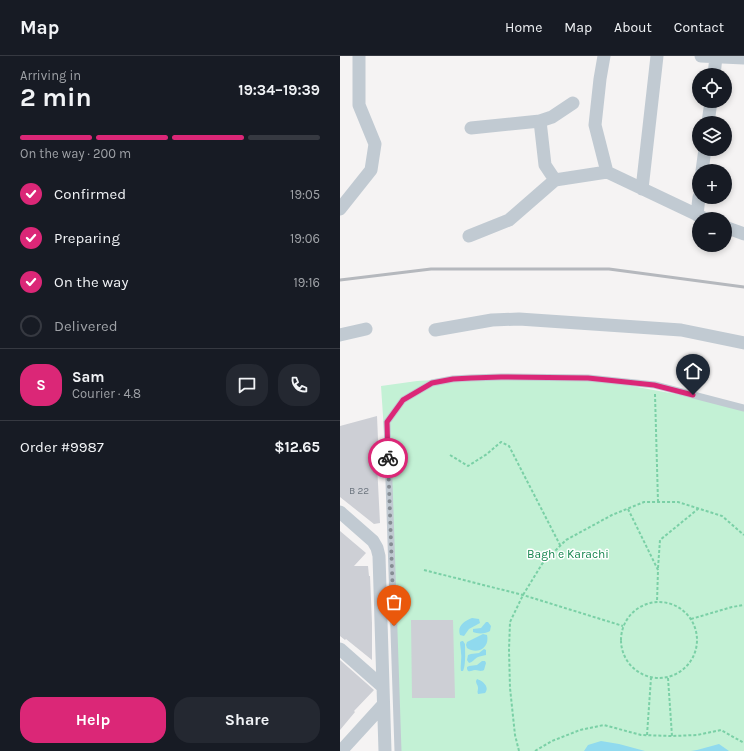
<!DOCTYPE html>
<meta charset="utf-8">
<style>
:root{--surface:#171b24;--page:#242831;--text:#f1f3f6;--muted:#9ea1a6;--line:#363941;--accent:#db2777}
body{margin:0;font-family:Karla,sans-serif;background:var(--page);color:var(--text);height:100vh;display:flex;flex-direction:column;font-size:15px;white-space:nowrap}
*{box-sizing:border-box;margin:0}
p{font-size:13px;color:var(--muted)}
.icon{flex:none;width:22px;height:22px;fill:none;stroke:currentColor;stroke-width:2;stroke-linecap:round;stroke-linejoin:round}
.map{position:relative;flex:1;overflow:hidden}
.side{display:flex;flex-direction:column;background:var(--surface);width:340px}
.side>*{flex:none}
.controls{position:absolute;left:352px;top:12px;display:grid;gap:8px}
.controls a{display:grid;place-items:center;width:40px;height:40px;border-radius:50%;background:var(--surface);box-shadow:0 2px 6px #0003;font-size:20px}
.pin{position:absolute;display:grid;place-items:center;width:34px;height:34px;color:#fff;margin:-41px -17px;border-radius:50% 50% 50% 0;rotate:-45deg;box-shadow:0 0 4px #0007}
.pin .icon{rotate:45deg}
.courier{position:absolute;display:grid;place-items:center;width:40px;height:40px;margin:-20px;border:3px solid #db2777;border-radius:50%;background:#fff;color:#222;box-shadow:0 1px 5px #0007}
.head em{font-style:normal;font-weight:700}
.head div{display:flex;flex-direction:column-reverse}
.head{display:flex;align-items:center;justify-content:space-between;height:68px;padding:0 20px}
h1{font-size:26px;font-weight:700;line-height:30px}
.bar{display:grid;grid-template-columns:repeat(4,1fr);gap:6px 4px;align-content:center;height:48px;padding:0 20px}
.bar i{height:5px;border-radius:3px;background:var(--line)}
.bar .selected{background:var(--accent)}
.bar p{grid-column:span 4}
.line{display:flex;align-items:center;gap:10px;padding:0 20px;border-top:1px solid var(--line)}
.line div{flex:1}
.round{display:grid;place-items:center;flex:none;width:42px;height:42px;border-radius:16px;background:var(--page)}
ol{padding:0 20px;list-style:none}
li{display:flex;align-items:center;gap:12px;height:44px}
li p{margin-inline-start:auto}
li .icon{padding:4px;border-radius:50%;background:var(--accent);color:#fff;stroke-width:4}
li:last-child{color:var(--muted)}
li i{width:22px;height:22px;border:2px solid var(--line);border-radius:50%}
.cta{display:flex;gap:8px;margin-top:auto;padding:8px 20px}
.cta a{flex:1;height:46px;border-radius:16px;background:var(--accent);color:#fff;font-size:16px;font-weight:700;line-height:46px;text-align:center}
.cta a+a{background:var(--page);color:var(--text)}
header{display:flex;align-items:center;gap:24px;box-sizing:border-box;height:56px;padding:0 20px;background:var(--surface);border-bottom:1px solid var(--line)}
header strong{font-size:19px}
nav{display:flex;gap:22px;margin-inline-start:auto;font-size:14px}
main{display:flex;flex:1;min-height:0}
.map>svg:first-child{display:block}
.green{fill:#c3f1d5}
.water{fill:#90daee}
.building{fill:#cdcfd5}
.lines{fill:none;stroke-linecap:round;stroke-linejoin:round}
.path{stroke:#7ad0a6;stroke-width:2;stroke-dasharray:3 2;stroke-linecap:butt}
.lane{stroke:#c1cad2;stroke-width:7}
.street{stroke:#c1cad2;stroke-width:13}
.rail{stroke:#b5b8bd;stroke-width:3}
.done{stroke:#868d94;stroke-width:4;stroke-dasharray:0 7.2}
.route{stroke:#db2777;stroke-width:5}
.labels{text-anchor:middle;stroke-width:3;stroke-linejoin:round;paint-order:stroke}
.number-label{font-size:10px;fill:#6b747e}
.park-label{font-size:12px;fill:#17864f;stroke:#fff}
</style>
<header>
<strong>Map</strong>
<nav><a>Home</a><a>Map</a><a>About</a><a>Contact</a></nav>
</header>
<main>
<section class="side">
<div class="head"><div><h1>2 min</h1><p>Arriving in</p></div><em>19:34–19:39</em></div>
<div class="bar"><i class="selected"></i><i class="selected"></i><i class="selected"></i><i></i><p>On the way · 200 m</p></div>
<ol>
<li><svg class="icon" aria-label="check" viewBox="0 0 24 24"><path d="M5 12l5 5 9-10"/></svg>Confirmed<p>19:05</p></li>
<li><svg class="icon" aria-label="check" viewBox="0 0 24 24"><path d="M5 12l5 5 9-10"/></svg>Preparing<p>19:06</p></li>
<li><svg class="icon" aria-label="check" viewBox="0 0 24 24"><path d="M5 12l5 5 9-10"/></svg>On the way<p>19:16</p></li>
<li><i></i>Delivered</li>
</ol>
<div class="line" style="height:72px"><b class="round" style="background:var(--accent);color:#fff">S</b><div><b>Sam</b><p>Courier · 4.8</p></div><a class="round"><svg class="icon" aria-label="chat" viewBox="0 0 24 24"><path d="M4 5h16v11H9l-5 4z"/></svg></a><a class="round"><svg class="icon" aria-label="phone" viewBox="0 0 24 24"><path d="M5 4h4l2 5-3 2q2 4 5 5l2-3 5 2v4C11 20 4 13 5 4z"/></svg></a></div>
<div class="line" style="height:52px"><div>Order #9987</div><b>$12.65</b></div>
<div class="cta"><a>Help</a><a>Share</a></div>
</section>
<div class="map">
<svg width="404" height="695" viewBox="0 0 404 695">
<rect width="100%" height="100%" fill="#f5f3f3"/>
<!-- green -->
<path class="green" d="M 131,322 L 248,322 L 379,346 L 404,352 L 404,695 L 58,695 L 51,480 L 41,330 L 77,325 Z"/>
<!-- water -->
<path class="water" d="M 132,562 L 139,563 L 140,567 L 129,573 L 124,580 L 120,579 C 117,570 124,565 132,562 Z
M 146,566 L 148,566 L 151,570 L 150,575 C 146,578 137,578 133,576 L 133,573 L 141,572 Z
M 143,578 L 147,579 C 150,592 137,599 127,592 L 126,589 L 127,586 Z
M 122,585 L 123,585 L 125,588 C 125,595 126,609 123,615 L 121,615 C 120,609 122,603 121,597 C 121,593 120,590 120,586 Z
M 144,593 L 146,594 L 146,599 C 143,600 140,600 138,601 C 134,603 133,606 129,607 L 127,604 L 128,599 L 131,598 L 139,597 Z
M 142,605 L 145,605 L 146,607 L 144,614 C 140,616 139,614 135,614 C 132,614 131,616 128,615 L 127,613 L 127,611 L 129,610 L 137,609 Z
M 137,623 C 143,625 150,631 145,637 L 138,638 C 137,635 138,635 138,632 C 138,629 136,628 136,625 Z
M 261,685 L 279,688 L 305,695 L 244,695 L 248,689 Z
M 379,688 L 389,695 L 351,695 L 357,694 Z"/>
<!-- building -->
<path class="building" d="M 37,360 L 39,407 L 37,408 L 40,467 L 34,468 L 0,441 L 0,370 Z
M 0,475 L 26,497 L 14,510 L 28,510 L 29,520 L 30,520 L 32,567 L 32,604 L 6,583 L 5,584 L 0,580 Z
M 71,564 L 113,564 L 115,642 L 72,642 Z
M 0,604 L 34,634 L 14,655 L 15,656 L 0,674 Z"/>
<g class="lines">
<!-- path -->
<path class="path" d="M 315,338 L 318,446
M 110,399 L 128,410 L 147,398 L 161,386 L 169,390 L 220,489
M 288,453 L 318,514 L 317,546
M 318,512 L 320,484 L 358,453
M 84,514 L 183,539 L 283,570
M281 584a38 38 0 1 1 76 0a38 38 0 1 1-76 0Z
M 351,563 L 392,551 L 404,549
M 328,622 L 332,680
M 307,679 L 311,622
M 179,695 L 175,679 L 170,632 L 169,594 L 170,566 L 183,539 L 202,508 L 226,484 L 272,459 L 304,446 L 338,446 L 382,460 L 404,479
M 195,695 L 212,685 L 240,674 L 264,669 L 301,679 L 332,680 L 357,679 L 381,674 L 404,687"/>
<!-- lane -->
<path class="lane" d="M 58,695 L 47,366 L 63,344 L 92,327 L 113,323 L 131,322 L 161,321 L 248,322 L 315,329 L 404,352"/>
<!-- street -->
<path class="street" d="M 264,0 L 260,23 L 255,69 L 267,116 L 366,163
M 361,0 L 404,2
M 374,19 L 376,1
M 200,65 L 205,109 L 215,124
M 368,67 L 371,45
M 131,72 L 200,65 L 212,61 L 233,47
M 362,115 L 365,93
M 302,133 L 317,0
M 0,153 L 31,114 L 35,88 L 19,49 L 19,0
M 357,159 L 359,141
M 385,171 L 404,178
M 129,180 L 169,164 L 215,124 L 267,116
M 95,274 L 152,264 L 179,263 L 341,274 L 404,287
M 0,279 L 26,273
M 0,456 L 33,485 L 37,492 L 39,500 L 45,695
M 0,593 L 42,630
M 1,695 L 43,649"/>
<!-- rail -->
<path class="rail" d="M 0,224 L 91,213 L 269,213 L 404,231"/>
</g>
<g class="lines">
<!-- done -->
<path class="done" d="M 48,402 L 54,570"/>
<!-- route -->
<path class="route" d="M 48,402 L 47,366 L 63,344 L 92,327 L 113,323 L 131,322 L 161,321 L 248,322 L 314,329 L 353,339"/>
</g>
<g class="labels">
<!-- number labels -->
<g class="number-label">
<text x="19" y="438">B 22</text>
</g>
<!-- park labels -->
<g class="park-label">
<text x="228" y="502">Bagh e Karachi</text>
</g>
</g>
</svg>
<div class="controls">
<a><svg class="icon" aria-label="locate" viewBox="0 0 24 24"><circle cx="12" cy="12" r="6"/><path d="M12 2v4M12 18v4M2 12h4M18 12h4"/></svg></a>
<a><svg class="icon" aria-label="layers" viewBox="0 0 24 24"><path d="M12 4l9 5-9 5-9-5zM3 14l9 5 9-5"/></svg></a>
<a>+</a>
<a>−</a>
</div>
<div class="pin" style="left:54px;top:570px;background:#ea580c"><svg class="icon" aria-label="bag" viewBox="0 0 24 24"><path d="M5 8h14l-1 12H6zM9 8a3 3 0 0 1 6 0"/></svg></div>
<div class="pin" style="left:353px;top:339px;background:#1f2937"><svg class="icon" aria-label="home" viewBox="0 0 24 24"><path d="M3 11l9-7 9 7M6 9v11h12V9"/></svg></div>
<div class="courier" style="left:48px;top:402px"><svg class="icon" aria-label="bike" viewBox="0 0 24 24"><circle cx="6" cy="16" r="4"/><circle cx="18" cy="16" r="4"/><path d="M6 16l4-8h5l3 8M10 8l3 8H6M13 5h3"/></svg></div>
</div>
</main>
